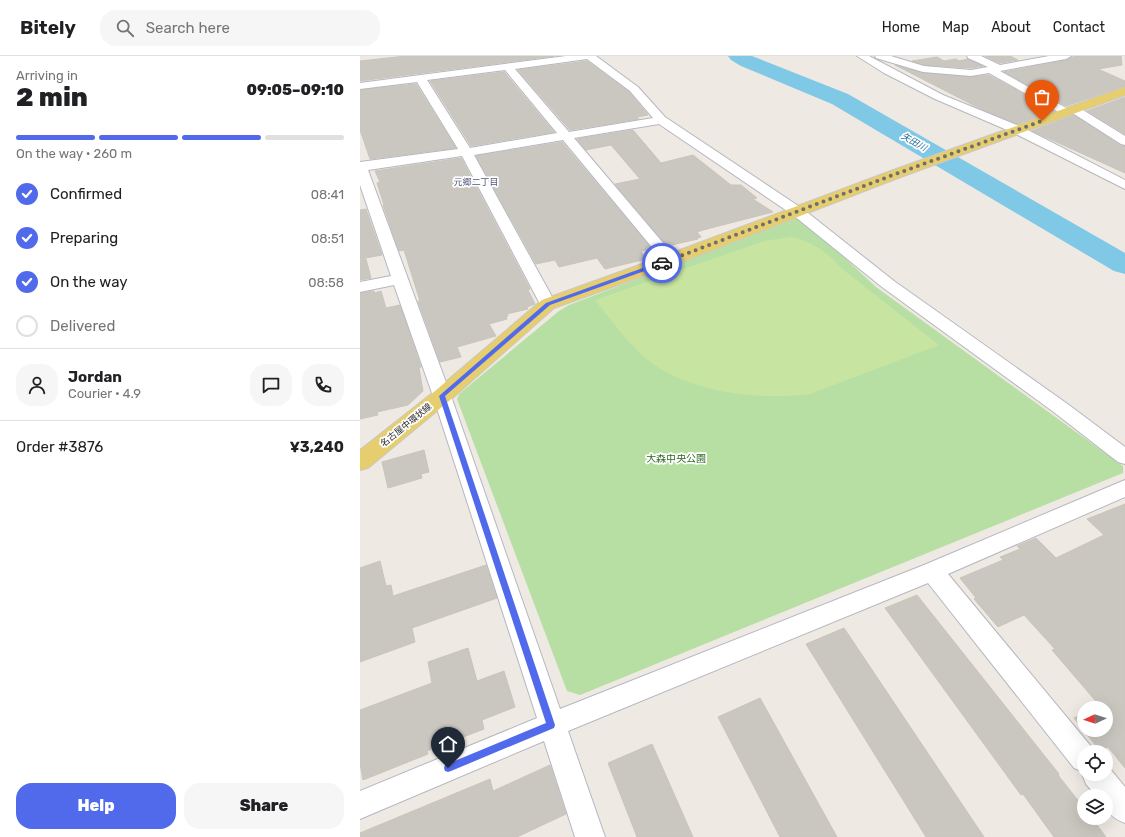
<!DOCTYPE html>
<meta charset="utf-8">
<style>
:root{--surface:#fff;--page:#f6f6f6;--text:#202124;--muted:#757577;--line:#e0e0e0;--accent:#516aec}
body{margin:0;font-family:Rubik,"Noto Sans JP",sans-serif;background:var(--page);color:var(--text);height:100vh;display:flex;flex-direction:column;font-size:15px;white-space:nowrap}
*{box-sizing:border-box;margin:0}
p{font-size:13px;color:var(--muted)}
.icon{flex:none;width:22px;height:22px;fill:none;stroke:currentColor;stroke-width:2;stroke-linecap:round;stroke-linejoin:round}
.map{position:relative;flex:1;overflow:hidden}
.drawer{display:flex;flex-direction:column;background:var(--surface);width:360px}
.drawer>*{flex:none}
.needle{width:26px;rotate:266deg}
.tools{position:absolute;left:717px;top:645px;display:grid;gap:8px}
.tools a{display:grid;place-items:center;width:36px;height:36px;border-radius:50%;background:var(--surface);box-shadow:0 4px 16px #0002;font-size:20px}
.pin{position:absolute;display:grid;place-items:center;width:34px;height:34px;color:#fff;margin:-41px -17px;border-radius:50% 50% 50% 0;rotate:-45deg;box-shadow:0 0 4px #0007}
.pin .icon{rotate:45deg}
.courier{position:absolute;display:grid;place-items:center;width:40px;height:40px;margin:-20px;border:3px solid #516aec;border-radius:50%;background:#fff;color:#222;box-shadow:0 1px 5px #0007}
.headline em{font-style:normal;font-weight:800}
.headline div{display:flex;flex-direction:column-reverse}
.headline{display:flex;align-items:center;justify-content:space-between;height:68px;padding:0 16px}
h1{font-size:26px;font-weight:800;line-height:30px}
.bar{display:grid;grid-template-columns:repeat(4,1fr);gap:6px 4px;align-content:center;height:48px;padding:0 16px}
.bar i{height:5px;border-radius:3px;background:var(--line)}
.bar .on{background:var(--accent)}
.bar p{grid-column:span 4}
.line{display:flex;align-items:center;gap:10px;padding:0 16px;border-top:1px solid var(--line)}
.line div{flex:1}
.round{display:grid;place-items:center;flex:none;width:42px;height:42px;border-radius:16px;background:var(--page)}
ol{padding:0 16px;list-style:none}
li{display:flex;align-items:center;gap:12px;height:44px}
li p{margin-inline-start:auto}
li .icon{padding:4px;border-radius:50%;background:var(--accent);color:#fff;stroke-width:4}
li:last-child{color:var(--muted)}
li i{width:22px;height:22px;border:2px solid var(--line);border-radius:50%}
.button{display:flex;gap:8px;margin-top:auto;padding:8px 16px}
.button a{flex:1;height:46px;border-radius:16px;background:var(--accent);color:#fff;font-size:16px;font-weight:800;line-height:46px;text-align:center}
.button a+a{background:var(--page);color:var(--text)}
header{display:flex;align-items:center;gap:24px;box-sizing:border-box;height:56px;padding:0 20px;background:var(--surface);border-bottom:1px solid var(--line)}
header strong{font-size:19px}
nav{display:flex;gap:22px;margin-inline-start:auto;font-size:14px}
.search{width:280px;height:36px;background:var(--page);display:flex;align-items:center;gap:10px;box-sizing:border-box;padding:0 14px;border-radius:16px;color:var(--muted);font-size:15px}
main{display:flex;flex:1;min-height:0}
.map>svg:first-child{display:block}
.green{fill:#b7dfa4}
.pitch{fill:#c7e5a0}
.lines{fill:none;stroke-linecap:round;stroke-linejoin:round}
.river{fill:#7fc8e6;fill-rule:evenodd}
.building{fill:#cac7c0;stroke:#c9c5bb}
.minor-casing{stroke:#b5b7c0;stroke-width:2}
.primary-casing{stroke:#c9c9c9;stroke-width:2}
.minor{fill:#fff;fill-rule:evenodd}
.primary{fill:#e6cd6e;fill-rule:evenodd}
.route{fill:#516aec}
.done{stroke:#716f6d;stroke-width:4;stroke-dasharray:0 7.2}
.labels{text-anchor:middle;stroke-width:3.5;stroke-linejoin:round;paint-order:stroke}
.far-water-label{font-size:9px;font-style:italic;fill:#196996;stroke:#fff}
.far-neighbourhood-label{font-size:9px;fill:#51587c;stroke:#fff}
.far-street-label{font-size:9px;fill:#2e2e2e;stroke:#fff}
.park-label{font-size:10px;fill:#2f6722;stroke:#fff}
</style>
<header>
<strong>Bitely</strong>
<div class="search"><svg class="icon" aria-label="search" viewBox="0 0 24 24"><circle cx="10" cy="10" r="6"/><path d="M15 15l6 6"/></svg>Search here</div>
<nav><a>Home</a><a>Map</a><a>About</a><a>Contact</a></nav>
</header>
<main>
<section class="drawer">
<div class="headline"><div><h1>2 min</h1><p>Arriving in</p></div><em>09:05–09:10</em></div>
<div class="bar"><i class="on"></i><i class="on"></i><i class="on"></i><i></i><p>On the way · 260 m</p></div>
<ol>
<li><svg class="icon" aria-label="check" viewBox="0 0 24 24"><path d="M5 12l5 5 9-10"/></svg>Confirmed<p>08:41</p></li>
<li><svg class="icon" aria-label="check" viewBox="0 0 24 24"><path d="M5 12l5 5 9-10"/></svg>Preparing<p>08:51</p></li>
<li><svg class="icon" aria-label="check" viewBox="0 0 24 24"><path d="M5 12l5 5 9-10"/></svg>On the way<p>08:58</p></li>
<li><i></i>Delivered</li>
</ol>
<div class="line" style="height:72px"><a class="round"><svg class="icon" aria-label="person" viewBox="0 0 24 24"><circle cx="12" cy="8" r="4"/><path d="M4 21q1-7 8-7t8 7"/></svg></a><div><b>Jordan</b><p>Courier · 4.9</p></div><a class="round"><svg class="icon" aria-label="chat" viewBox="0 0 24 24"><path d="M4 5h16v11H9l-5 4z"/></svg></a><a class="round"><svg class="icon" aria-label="phone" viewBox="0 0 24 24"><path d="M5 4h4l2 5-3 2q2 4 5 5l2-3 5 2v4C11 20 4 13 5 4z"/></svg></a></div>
<div class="line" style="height:52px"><div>Order #3876</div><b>¥3,240</b></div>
<div class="button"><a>Help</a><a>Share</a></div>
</section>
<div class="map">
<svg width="765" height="781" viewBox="0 0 765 781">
<rect width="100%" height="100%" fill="#eee9e2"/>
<!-- green -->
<path class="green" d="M 437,162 L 444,164 L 516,231 L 763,410 L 763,417 L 220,639 L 207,635 L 97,343 L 99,338 L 199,255 L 209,249 Z"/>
<!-- pitch -->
<path class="pitch" d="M 432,181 C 452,186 468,196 481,212 L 579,289 L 450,338 C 397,345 320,336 280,297 C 263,281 249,261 235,244 L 404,185 Z"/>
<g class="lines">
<!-- river -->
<path class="river" d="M 368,0 L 392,0 L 488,38 L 765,197 L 765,218 L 754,215 L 472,48 L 381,10 L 371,4 Z"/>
</g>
<!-- building -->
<path class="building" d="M 46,0 L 194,0 L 0,25 L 0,5 Z
M 625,0 L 650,0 L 658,4 L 640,7 Z
M 719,0 L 761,0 L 762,9 L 738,13 L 765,25 L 765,30 L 706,50 L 644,16 L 706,4 L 712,1 Z
M 577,1 L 584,5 L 596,3 L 599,5 L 608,3 L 623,10 L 611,12 L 564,9 L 552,5 Z
M 227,5 L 268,35 L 288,59 L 277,61 L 279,63 L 210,74 L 158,14 Z
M 535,9 L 563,17 L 611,21 L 629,19 L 694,55 L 658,68 L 619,52 Z
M 144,16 L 194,76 L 111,90 L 70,25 Z
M 56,28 L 96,92 L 10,103 L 0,74 L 0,34 Z
M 765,41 L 765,78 L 727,55 Z
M 714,59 L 760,89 L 765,90 L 765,117 L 672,75 Z
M 273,74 L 301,107 L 333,99 L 371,129 L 381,129 L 397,142 L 393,143 L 413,156 L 343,174 L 337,176 L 341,181 L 337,182 L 338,183 L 307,190 L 255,128 L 280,123 L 251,89 L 226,94 L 217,83 Z
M 202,86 L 292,193 L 281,195 L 286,203 L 245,213 L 237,202 L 199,211 L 195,204 L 176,208 L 116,100 Z
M 101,102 L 170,233 L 168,234 L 175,248 L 167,251 L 168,253 L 147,258 L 148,260 L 146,261 L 147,263 L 129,268 L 136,280 L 97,291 L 101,301 L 80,306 L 58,245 L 60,245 L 44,194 L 39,195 L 23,149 L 24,149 L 17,127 L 20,126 L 15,115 Z
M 6,153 L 22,199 L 0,203 L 0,154 Z
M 6,203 L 11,222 L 0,224 L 0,204 Z
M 14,235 L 15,237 L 21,235 L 26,252 L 40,249 L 61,311 L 59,312 L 63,335 L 48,349 L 17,356 L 18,359 L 0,363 L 0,237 Z
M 64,394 L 69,416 L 61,418 L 62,422 L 28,432 L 22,406 Z
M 765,448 L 765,712 L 748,691 L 740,695 L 714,662 L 724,657 L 724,674 L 746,674 L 746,652 L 735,652 L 740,650 L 692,594 L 695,593 L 664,559 L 638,571 L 614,543 L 616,542 L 600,522 L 643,504 L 640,501 L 660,493 L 657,490 L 676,482 L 696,502 L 744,479 L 727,463 Z
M 20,505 L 26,530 L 31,529 L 33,540 L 126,509 L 137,542 L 52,572 L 55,586 L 0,606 L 0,512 Z
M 557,539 L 699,718 L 698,719 L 724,752 L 724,762 L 732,762 L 746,781 L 694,781 L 663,738 L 661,739 L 525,552 Z
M 484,572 L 624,781 L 566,781 L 446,588 Z
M 108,592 L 117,625 L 144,615 L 155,651 L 122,664 L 124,673 L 67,695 L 68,698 L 3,724 L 0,707 L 0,654 L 72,627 L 68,606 Z
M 400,642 L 477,781 L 420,781 L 358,661 Z
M 292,688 L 333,781 L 277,781 L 248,707 Z
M 190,709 L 206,758 L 157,781 L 0,781 L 0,777 L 130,723 L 133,735 Z"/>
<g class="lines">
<defs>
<path id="minor" d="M 206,0 L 236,0 L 278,31 L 305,61 L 443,153 L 534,225 L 709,349 L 765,391 L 765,408 L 758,406 L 695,357 L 522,231 L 433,159 L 299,68 L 214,82 L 315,201 L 318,204 L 315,207 L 310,209 L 305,207 L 203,84 L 114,99 L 196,248 L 194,251 L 188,253 L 182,251 L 180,248 L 102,100 L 8,114 L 91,340 L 200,653 L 564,509 L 765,424 L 765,441 L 588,518 L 734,694 L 735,696 L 724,696 L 724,718 L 746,718 L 746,708 L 765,731 L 765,767 C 750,761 746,756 746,740 L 736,740 L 726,728 L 722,718 L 723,716 L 714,712 L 568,527 L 208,675 L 245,781 L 215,781 L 184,685 L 0,763 L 0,735 L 177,662 L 73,340 L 34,229 L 0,236 L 0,226 L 31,220 L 0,129 L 0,106 L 98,93 L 57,26 L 0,33 L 0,27 ZM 227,3 L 270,35 L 293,62 L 209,76 L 155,13 ZM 145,14 L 197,77 L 110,92 L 67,24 Z
M 497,0 L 509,0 L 583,39 L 662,71 L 765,124 L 765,133 L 654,77 L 575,43 L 524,17 Z
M 515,0 L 531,0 L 564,10 L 611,14 L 628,11 L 608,2 L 607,0 L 621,0 L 640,9 L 689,0 L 711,0 L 706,3 L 640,15 L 708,53 L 714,50 L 718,51 L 765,80 L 765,89 L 761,88 L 711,56 L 706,59 L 702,58 L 629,17 L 611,20 L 563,16 L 516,2 Z"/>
<path id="primary" d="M 765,31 L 765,39 L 538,122 L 316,208 L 194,252 L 89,345 L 8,412 L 0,414 L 0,394 L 75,335 L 182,244 L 304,200 L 528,116 Z"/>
</defs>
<!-- minor casing -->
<use href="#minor" class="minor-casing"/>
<!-- primary casing -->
<use href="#primary" class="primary-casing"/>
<!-- minor -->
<use href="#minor" class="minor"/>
<!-- primary -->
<use href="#primary" class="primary"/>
</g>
<!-- route -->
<path class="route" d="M 302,205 L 304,206 L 304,208 L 190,249 L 85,340 L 195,669 L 194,672 L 91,715 L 88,716 L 85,715 L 84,712 L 85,709 L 186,667 L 79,340 L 186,247 Z"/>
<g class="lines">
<!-- done -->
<path class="done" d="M 302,207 L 533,119 L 682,65"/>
</g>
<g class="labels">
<!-- far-water labels -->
<g class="far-water-label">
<text transform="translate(554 86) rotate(30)" y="3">矢田川</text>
</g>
<!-- far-neighbourhood labels -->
<g class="far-neighbourhood-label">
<text x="116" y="129">元郷二丁目</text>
</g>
<!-- far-street labels -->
<g class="far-street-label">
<text transform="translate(46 369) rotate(-39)" y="3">名古屋中環状線</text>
</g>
<!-- park labels -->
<g class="park-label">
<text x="316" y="406">大森中央公園</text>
</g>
</g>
</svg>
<div class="tools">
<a><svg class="needle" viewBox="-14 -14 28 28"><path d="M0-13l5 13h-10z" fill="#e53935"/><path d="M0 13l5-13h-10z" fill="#757577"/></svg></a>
<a><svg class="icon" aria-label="locate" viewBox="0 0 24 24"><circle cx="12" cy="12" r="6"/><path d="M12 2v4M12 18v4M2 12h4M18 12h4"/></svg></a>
<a><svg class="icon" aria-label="layers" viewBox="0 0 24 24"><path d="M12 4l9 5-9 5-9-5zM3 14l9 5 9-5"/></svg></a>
</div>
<div class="pin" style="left:682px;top:65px;background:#ea580c"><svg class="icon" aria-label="bag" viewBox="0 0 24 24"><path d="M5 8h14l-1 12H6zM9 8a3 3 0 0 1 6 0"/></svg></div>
<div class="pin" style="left:88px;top:712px;background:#1f2937"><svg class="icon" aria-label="home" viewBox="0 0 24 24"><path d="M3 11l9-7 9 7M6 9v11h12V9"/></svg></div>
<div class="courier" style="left:302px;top:207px"><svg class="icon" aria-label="car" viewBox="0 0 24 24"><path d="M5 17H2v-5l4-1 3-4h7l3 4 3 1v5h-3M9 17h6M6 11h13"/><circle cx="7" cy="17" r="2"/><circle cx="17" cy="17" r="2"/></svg></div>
</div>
</main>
